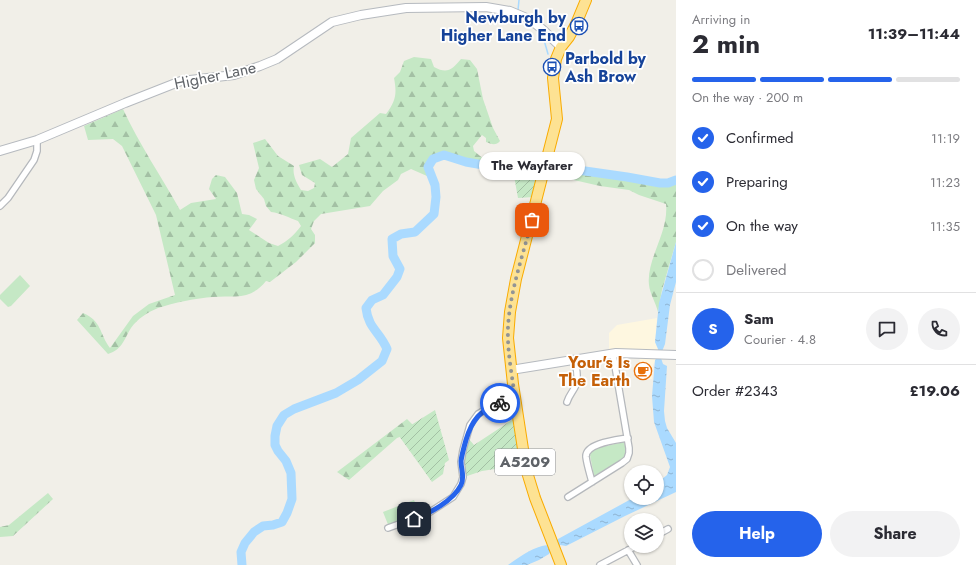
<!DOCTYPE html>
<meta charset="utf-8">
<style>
:root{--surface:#fff;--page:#f2f2f3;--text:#2b2b33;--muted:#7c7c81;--line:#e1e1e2;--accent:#2563eb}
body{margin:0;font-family:Jost,sans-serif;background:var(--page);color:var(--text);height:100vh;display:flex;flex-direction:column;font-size:15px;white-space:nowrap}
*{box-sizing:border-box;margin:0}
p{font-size:13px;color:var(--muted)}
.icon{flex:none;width:22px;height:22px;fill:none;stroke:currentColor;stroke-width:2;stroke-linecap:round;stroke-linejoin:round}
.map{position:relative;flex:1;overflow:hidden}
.panel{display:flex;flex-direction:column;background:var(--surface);width:300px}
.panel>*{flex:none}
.buttons{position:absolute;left:624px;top:465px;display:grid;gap:8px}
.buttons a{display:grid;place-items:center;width:40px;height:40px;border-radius:50%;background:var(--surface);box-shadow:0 1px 3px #0004;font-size:20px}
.pin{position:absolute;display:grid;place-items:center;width:34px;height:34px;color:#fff;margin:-17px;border-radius:8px;box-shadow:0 2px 6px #0006}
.courier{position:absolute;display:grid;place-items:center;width:40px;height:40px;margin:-20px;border:3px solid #2563eb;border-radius:50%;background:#fff;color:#222;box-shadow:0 1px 5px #0007}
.bubble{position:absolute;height:28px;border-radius:14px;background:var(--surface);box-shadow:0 1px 3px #0004;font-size:13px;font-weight:700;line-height:28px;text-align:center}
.summary em{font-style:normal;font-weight:700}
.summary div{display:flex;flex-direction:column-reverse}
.summary{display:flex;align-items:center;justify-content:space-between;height:68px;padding:0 16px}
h1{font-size:26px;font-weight:700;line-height:30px}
.bar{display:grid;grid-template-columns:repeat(4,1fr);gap:6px 4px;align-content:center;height:48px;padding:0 16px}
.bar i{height:5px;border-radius:3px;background:var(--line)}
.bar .selected{background:var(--accent)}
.bar p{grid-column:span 4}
.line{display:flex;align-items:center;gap:10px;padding:0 16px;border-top:1px solid var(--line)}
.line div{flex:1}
.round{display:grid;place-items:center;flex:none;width:42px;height:42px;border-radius:21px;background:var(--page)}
ol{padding:0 16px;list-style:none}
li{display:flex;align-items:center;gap:12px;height:44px}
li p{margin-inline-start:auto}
li .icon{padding:4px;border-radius:50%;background:var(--accent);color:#fff;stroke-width:4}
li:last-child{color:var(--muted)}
li i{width:22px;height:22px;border:2px solid var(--line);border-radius:50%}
.button{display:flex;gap:8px;margin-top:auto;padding:8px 16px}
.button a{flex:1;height:46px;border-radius:24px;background:var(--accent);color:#fff;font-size:16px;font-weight:700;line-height:46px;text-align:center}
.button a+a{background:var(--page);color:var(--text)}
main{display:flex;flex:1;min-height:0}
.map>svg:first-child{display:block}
.commercial{fill:#fef7e0}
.green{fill:#c5e8c5}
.forest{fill:url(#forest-firs)}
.garden{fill:url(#garden-furrows)}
.water{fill:url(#water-ripples)}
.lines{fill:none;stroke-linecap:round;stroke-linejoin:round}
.stream{stroke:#aadaff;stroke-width:1.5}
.river{stroke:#aadaff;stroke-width:9}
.street-casing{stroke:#b5b8bc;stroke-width:8}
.secondary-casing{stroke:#b6babf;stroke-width:10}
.highway-casing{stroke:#f9ab00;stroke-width:12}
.street{stroke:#fff;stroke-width:5.5}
.secondary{stroke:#fff;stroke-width:8}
.highway{stroke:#fde293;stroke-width:10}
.done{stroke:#929495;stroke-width:4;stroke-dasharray:0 7.2}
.route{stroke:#2563eb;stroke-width:5}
.labels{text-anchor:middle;stroke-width:3.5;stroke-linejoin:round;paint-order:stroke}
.shield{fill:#fff;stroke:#8f9295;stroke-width:1}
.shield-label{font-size:15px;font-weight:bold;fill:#5f6368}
.transit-label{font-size:16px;font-weight:bold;fill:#164399;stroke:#fff;text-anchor:end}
.street-label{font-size:16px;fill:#5f6368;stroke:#fff}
.food-label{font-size:16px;font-weight:bold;fill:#c56008;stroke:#fff;text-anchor:end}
</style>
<main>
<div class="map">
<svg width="676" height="565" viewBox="0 0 676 565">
<defs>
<pattern id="forest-firs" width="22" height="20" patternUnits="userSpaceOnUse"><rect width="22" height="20" fill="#c5e8c5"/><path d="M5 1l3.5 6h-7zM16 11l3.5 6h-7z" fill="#a3c0a4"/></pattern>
<pattern id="garden-furrows" width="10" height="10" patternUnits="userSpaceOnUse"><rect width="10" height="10" fill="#c5e8c5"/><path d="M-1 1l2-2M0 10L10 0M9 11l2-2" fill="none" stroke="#a3c0a4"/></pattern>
<pattern id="water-ripples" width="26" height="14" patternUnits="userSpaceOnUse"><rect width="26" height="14" fill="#aadaff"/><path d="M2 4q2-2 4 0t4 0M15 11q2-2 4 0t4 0" fill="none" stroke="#8eb4d2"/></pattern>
</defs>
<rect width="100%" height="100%" fill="#f1efe8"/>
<!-- commercial -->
<path class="commercial" d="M 657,318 L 655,342 L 658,349 L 657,358 L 653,365 L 652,379 L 639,378 L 640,351 L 609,352 L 609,333 L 617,325 Z"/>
<!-- green -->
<path class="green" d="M 20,275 L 30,286 L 11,306 L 8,307 L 0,299 L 0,295 Z
M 624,442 L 626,450 L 624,458 L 594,476 L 590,455 L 593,449 Z
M 414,500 L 420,514 L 389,527 L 383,512 Z"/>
<!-- forest -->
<path class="forest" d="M 414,57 L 431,59 L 434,67 C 447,74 452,70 461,59 L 470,60 L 477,69 L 483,99 L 493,128 L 500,141 C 496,146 491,144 486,142 L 486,138 L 482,135 L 473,146 L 474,151 L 485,160 C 469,167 444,141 431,160 C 428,164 428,171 427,176 L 411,169 L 401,174 L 398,180 L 383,191 L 370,206 L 321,214 L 314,221 L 311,229 L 315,235 L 315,243 L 296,262 L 270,282 L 266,281 C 250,301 234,295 213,297 C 197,298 173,303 158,308 C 148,312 137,319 131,328 C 124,339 123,349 108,354 L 77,320 L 83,313 C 102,321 99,333 110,348 L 133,316 L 149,304 L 175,295 L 156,215 L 122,146 L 113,139 L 88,140 L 84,126 L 123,109 C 139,144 161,176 180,210 L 191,203 L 216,199 L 209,189 L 212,179 L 216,175 L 225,177 L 237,193 L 242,214 L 249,215 L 257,219 L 249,230 L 269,243 L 278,246 C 288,241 294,235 301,226 L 298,221 C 289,218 281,213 271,212 L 266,206 L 264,199 L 256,189 L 254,180 L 259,168 L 253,143 L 265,139 L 278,156 L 294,166 C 292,175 297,183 301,190 L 308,191 L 314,188 L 315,183 L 302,175 L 299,165 L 320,159 L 332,167 L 348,154 L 351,138 L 380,113 L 386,114 C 396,101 397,94 394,78 L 400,72 L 404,61 Z
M 546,165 L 660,183 L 668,183 L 676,180 L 676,242 L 662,290 L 658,312 C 656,303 650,294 649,285 C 646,259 669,233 666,204 L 639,195 L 629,190 L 600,186 L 565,178 L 555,177 L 542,179 Z
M 407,419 L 418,430 L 397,438 L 349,480 L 337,472 Z
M 48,493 L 53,499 L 13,536 L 0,537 L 0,527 L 9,525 Z"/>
<!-- garden -->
<path class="garden" d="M 525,167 L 534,167 L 540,171 L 534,197 L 518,198 L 514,176 Z
M 435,410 L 449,460 L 445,463 L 443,474 L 432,482 L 399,436 L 400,432 Z
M 515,418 L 521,465 L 482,471 L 467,476 C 459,467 465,448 468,438 L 474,445 Z"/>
<!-- water -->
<path class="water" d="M 676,242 L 676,282 L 670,305 L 665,344 L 663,349 L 661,358 L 663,364 L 667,366 L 664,411 L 665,421 L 667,428 L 676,443 L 676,492 L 625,516 L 566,546 L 560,545 L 552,549 L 549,554 L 539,560 L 527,565 L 508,565 C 518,558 530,549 542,546 C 549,544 553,547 558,539 L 633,498 L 657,498 L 657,483 L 667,475 L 670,467 L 654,422 L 652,396 L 655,360 L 657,358 L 658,349 L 655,342 L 659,303 Z"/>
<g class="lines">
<!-- stream -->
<path class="stream" d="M 518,10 L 519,0
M 538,30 L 544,40 L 548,54"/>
<!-- river -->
<path class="river" d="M 242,565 L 241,552 L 245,543 L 254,532 L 263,526 L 273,525 L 282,522 L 287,513 L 292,499 L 291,473 L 286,461 L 278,451 L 275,445 L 275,436 L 277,426 L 284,415 L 294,409 L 336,393 L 358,380 L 382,361 L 387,349 C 380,332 368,328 366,308 L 372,300 L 383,295 L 397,277 L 400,269 L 393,256 L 392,239 L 401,234 L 415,232 L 434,214 L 436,197 L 435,185 L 428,167 L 433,159 L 444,155 L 466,162 L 495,167 L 525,157 L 550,166 L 627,177 L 660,183 L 668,183 L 676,180"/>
<defs>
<path id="street" d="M 0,206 L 8,198 L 34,160 L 37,151 L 37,140
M 567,402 C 569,395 573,392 576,385 C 579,377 576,368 575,360
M 592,482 C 590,474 587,465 586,457 C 585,443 617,440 628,438
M 568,497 L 622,463 L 627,459 L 629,453 L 629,448 L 613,354
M 388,528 L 427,514 L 453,497 L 461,484 L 463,477 L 461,462 L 463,450 L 470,425 L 478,414 L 493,405 L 515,398
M 657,535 L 668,529
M 628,550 L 637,565
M 600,565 L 636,546"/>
<path id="secondary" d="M 0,151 L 37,140 L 125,103 L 181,81 L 234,75 L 260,66 L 277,59 L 332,22 L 361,15 L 406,8 L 486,7 L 510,11 L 529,19 L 542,29 L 561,47
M 511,370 L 616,353 L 676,355"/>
<path id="highway" d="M 561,565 L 535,498 L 527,472 L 523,449 L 513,384 L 508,338 L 510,312 L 516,279 L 557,119 L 553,78 L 556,59 L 561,47 L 569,37 L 576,24 L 586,0"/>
</defs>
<!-- street casing -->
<use href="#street" class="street-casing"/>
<!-- secondary casing -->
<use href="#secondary" class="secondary-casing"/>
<!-- highway casing -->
<use href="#highway" class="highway-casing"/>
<!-- street -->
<use href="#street" class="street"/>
<!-- secondary -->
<use href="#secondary" class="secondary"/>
<!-- highway -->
<use href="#highway" class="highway"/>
</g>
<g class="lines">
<!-- done -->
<path class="done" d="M 500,403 L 515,398 C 512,375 507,351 508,327 C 510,291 523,255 532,220"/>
<!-- route -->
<path class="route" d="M 414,519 C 430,513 453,501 461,485 C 465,477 461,470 461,461 C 462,454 464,447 466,440 C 472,420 480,410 500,403"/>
</g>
<!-- icons -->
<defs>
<symbol id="bus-ring" viewBox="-11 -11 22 22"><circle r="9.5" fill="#fff" stroke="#1a4fb4" stroke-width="1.5"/><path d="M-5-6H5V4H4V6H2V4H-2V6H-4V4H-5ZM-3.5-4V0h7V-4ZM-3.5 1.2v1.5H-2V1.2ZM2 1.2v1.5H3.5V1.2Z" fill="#1a4fb4"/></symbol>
<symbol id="cafe-ring" viewBox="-11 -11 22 22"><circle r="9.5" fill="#fff" stroke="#e8710a" stroke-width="1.5"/><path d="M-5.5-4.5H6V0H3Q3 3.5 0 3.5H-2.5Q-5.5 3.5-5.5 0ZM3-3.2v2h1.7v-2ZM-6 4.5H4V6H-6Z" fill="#e8710a"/></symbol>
</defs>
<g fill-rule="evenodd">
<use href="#bus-ring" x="569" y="16" width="20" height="20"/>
<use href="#bus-ring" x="542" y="57" width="20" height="20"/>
<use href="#cafe-ring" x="633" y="361" width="20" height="20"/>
</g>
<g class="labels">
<!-- shield labels -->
<rect class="shield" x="495" y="449" width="60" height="26" rx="3"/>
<g class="shield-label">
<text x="525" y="467">A5209</text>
</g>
<!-- transit labels -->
<g class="transit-label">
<text x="566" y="23">Newburgh by<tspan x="566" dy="18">Higher Lane End</tspan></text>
<text x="565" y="64" text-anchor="start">Parbold by<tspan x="565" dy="18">Ash Brow</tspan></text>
</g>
<!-- street labels -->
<g class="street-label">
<text transform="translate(215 75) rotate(-12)" y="6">Higher Lane</text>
</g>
<!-- food labels -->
<g class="food-label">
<text x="630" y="368">Your's Is<tspan x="630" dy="18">The Earth</tspan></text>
</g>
</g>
</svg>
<div class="buttons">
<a><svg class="icon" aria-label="locate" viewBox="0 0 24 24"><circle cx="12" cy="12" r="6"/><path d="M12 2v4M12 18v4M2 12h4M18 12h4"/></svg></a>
<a><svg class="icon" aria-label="layers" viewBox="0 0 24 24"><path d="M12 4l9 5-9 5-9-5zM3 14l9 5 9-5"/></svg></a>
</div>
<div class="pin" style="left:532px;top:220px;background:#ea580c"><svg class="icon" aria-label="bag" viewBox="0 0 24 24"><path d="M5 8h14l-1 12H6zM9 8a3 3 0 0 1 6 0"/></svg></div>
<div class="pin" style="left:414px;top:519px;background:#1f2937"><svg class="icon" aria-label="home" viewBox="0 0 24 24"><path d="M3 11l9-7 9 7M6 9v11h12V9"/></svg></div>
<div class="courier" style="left:500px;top:403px"><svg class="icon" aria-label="bike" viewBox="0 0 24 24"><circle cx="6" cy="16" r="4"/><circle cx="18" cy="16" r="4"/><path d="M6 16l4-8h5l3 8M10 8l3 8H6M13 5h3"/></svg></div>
<div class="bubble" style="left:479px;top:152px;width:106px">The Wayfarer</div>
</div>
<section class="panel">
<div class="summary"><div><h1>2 min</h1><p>Arriving in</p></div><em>11:39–11:44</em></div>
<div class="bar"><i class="selected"></i><i class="selected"></i><i class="selected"></i><i></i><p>On the way · 200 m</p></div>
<ol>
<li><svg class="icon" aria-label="check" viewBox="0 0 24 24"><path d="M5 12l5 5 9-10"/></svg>Confirmed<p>11:19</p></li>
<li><svg class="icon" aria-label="check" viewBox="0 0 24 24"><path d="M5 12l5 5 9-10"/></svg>Preparing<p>11:23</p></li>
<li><svg class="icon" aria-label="check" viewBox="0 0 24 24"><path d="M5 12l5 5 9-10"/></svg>On the way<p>11:35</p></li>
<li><i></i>Delivered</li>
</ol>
<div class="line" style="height:72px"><b class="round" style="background:var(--accent);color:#fff">S</b><div><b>Sam</b><p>Courier · 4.8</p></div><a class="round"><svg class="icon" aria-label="chat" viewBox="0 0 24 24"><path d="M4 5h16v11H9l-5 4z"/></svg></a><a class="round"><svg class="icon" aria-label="phone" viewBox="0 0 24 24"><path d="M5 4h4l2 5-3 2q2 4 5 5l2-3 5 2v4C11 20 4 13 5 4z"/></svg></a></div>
<div class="line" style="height:52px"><div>Order #2343</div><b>£19.06</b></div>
<div class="button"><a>Help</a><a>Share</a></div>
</section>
</main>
